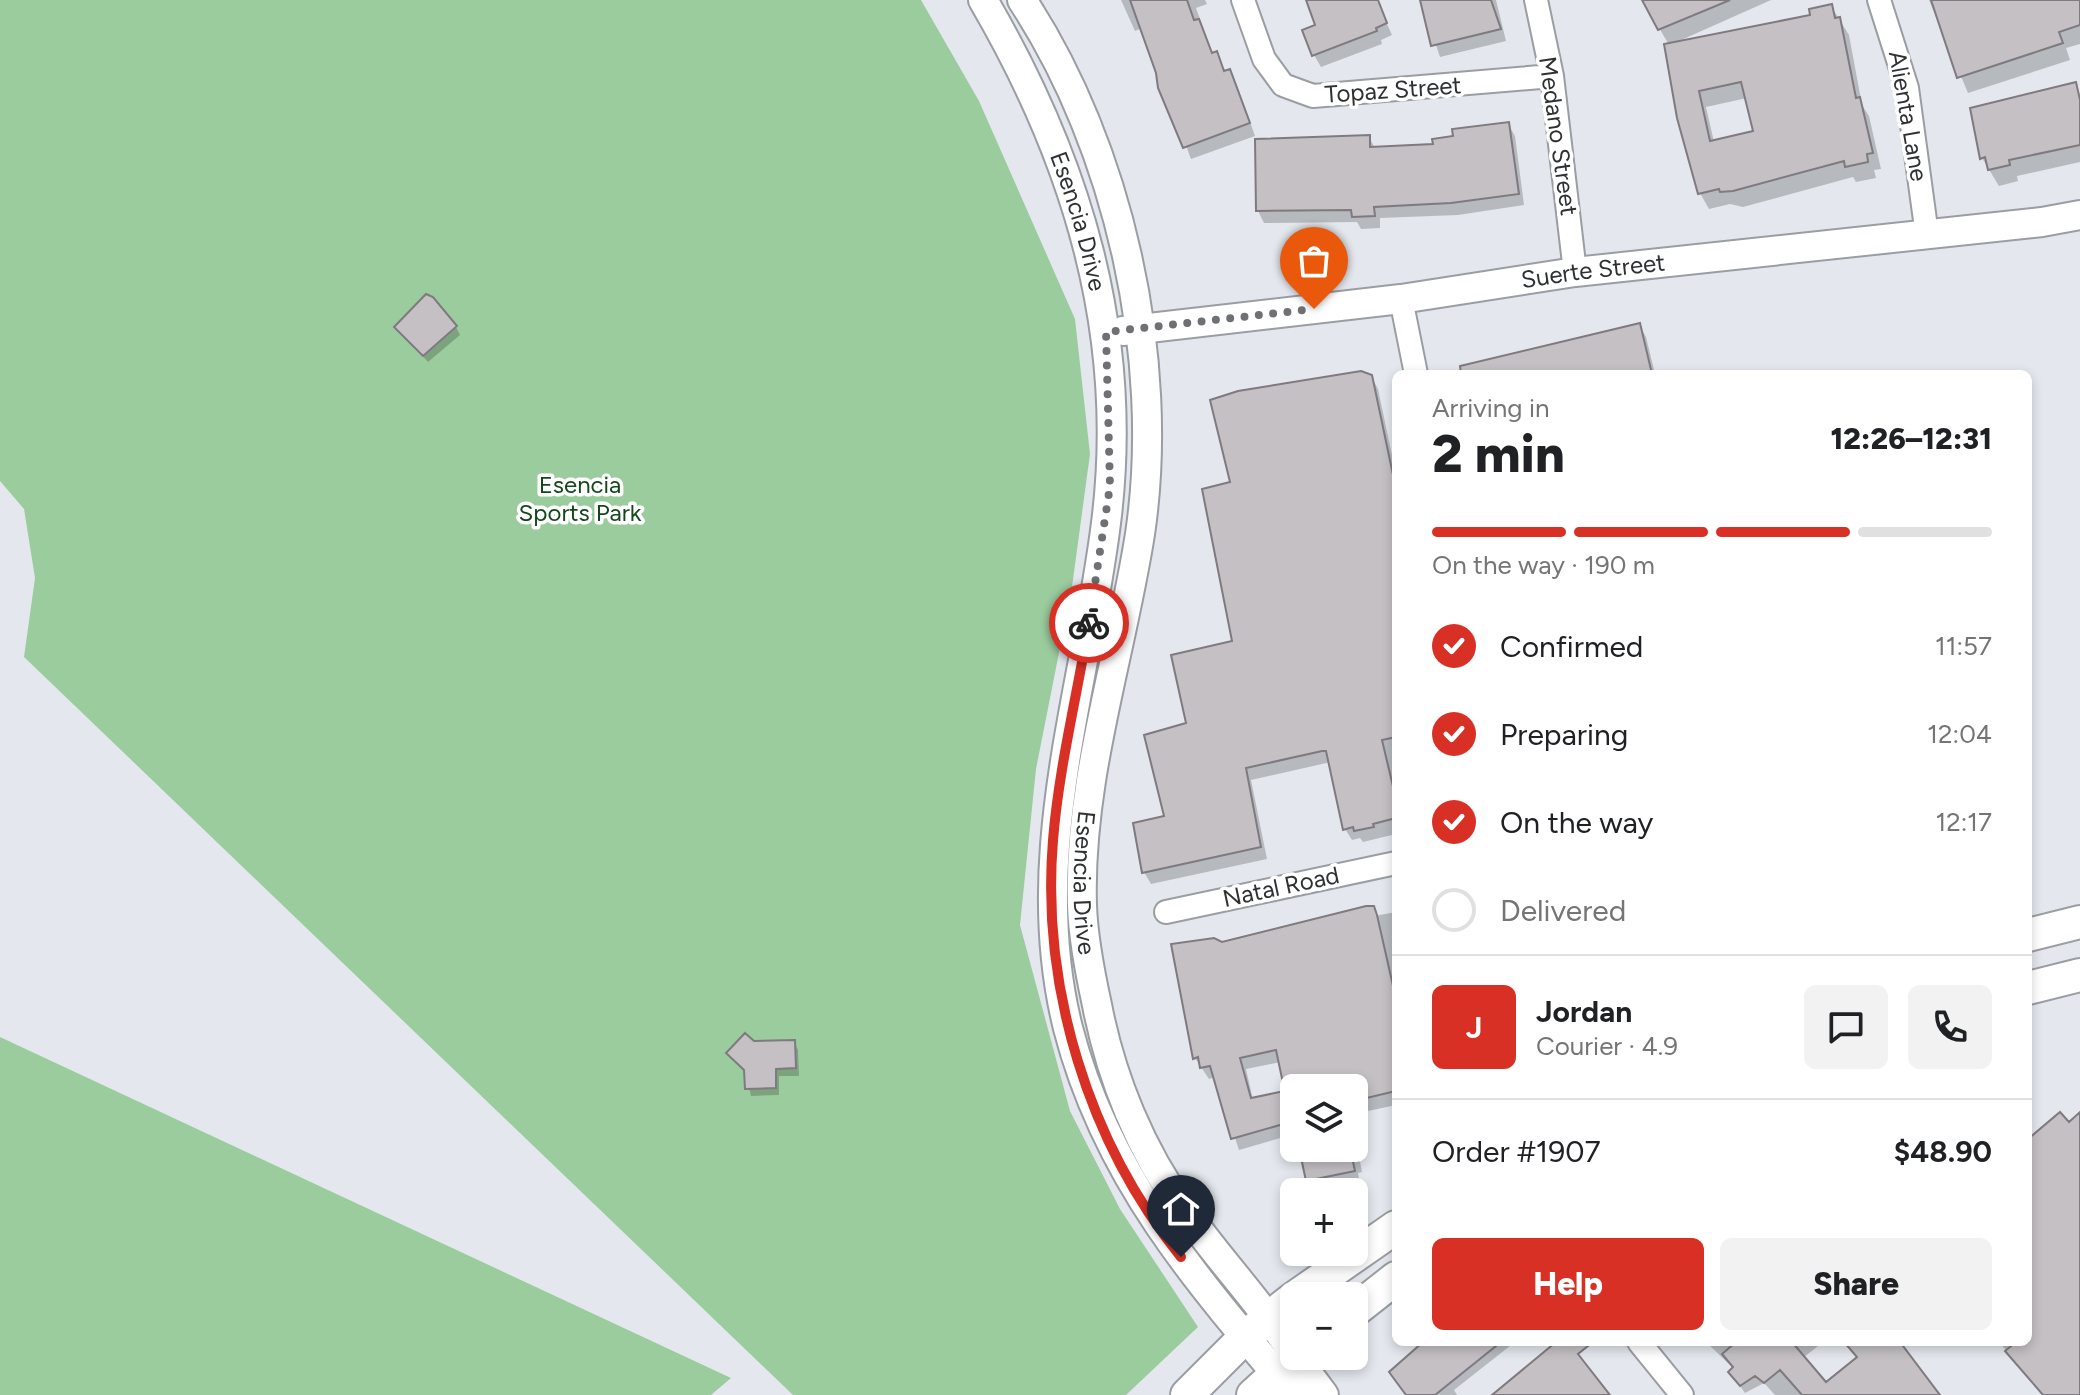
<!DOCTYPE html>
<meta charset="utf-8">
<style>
:root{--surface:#fff;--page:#f2f2f2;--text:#202124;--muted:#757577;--line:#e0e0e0;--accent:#d93025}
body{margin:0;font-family:Figtree,sans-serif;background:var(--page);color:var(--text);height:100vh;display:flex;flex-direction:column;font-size:30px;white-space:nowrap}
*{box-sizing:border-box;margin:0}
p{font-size:26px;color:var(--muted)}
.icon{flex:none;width:44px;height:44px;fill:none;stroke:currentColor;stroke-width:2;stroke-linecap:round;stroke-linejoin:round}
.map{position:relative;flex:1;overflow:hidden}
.drawer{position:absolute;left:1392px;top:370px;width:640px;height:976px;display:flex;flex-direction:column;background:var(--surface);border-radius:12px;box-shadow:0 4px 12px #0003}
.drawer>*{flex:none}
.controls{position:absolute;left:1280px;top:1074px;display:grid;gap:16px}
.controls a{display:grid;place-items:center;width:88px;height:88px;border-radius:12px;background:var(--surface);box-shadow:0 4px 12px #0003;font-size:40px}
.pin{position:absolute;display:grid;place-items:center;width:68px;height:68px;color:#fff;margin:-82px -34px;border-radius:50% 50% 50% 0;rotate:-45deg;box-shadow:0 0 8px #0007}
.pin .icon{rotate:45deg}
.courier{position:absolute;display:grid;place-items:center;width:80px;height:80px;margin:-40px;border:6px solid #d93025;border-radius:50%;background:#fff;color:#222;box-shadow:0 2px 10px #0007}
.overview em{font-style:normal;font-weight:800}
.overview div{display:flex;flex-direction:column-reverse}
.overview{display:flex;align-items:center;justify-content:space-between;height:136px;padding:0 40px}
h1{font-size:52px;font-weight:800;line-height:60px}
.bar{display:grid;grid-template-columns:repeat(4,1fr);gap:12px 8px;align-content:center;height:96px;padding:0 40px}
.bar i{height:10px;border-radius:6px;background:var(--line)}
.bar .current{background:var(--accent)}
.bar p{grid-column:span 4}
.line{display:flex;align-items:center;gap:20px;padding:0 40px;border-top:2px solid var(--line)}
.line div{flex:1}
.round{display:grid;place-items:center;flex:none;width:84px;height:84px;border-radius:12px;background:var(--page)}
ol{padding:0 40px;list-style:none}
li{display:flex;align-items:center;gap:24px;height:88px}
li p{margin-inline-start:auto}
li .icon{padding:8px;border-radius:50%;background:var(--accent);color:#fff;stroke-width:4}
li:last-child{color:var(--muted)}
li i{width:44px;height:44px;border:4px solid var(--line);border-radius:50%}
.button{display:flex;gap:16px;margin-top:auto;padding:16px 40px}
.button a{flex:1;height:92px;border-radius:12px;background:var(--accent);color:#fff;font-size:32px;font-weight:800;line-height:92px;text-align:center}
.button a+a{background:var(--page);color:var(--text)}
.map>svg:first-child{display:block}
.green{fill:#9bcc9e}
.shadow{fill:#0003;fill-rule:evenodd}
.building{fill:#c4c0c4;stroke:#7f7a7f;stroke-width:2;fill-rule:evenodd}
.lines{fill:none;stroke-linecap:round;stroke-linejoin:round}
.minor-casing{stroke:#9a9da2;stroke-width:26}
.tertiary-casing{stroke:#9a9da2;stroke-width:32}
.secondary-casing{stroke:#9a9da2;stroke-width:36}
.minor{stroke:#fff;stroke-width:22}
.tertiary{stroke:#fff;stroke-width:28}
.secondary{stroke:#fff;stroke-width:32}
.done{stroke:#6e7074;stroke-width:8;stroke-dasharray:0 14.4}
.route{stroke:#d93025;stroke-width:10}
.labels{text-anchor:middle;stroke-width:7;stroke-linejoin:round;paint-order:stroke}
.street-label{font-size:24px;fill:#2e3032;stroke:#fff}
.park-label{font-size:24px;fill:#14481c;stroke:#fff}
</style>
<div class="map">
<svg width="2080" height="1395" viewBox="0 0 2080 1395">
<rect width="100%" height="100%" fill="#e4e8ee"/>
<!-- green -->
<path class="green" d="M 0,0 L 921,0 L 979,101 L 1075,319 L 1090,454 L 1072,587 L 1036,769 L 1020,925 L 1070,1111 L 1120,1209 L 1198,1327 L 1126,1395 L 793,1395 L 24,657 L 35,578 L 24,509 L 0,481 Z
M 0,1037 L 731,1378 L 711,1395 L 0,1395 Z"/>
<!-- shadow -->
<path class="shadow" d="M 1121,0 L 1205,0 L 1207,4 L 1196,8 L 1213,55 L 1236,83 L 1255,136 L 1191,159 L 1142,28 L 1135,31 Z
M 1308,0 L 1369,0 L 1378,4 L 1392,35 L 1381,40 L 1382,44 L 1321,67 L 1314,55 L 1318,26 Z
M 1421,0 L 1496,0 L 1506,41 L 1440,57 Z
M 1643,0 L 1771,0 L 1679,41 L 1812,16 L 1831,6 L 1849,35 L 1862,105 L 1869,116 L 1881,169 L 1874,170 L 1876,178 L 1856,182 L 1853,177 L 1743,207 L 1730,204 L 1709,209 L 1700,193 L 1669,45 ZM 1747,98 L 1755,133 L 1714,142 L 1706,107 Z
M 1929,0 L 2080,0 L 2080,44 L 2066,48 L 2070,60 L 1968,93 Z
M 2075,85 L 2080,94 L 2080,162 L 2017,176 L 2018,181 L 1999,186 L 1982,158 Z
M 1508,124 L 1515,136 L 1524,205 L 1458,215 L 1380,218 L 1380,228 L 1361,229 L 1357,222 L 1264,223 L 1258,211 L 1369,137 L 1375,148 L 1435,146 Z
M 1639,325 L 1646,337 L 1655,374 L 1459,374 Z
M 397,327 L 456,327 L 460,335 L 428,362 Z
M 1342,374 L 1371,376 L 1378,389 L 1396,474 L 1396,834 L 1363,842 L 1360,838 L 1352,840 L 1345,829 L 1331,762 L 1251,780 L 1267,859 L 1151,884 L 1144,872 L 1166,818 L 1188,724 L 1234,643 L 1233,484 L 1222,396 Z
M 1396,912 L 1396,1105 L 1354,1114 L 1354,1088 L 1294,1088 L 1294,1134 L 1239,1150 L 1215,1077 L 1209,1079 L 1195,1058 L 1222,944 ZM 1281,1062 L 1287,1092 L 1253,1100 L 1246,1069 Z
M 794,1042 L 798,1050 L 799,1076 L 779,1076 L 779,1095 L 751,1096 L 746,1074 L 728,1053 Z
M 2068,1125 L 2080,1127 L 2080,1395 L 2044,1395 L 1999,1342 L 2028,1342 L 2028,1140 Z
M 1354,1130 L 1362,1172 L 1358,1173 L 1360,1183 L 1315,1192 L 1308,1180 L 1301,1148 L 1354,1148 Z
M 1428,1342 L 1515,1342 L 1454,1390 L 1457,1395 L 1408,1395 Z
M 1706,1342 L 1823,1342 L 1803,1358 L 1826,1385 L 1858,1358 L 1844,1342 L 1895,1342 L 1937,1395 L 1775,1395 L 1764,1383 L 1745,1393 L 1730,1372 L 1734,1369 Z"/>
<!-- building -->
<path class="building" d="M 1130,0 L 1187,0 L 1194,20 L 1199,19 L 1212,53 L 1217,51 L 1224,71 L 1230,69 L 1250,123 L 1183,148 L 1158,88 L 1156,73 Z
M 1306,0 L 1378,0 L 1387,23 L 1376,28 L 1377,31 L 1312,56 L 1302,30 L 1315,25 Z
M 1420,0 L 1491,0 L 1501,29 L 1431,46 Z
M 1642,0 L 1730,0 L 1658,30 Z
M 1931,0 L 2080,0 L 2080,25 L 2059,32 L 2063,43 L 1957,78 Z
M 1832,4 L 1835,18 L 1840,17 L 1856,98 L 1860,97 L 1873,153 L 1867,154 L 1868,162 L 1845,167 L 1844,161 L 1733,191 L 1720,192 L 1719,189 L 1698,194 L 1677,118 L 1664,44 L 1810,15 L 1809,9 ZM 1741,82 L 1753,131 L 1710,141 L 1699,91 Z
M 2076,82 L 2080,100 L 2080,145 L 2009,160 L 2010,165 L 1988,170 L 1985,157 L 1980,159 L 1970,108 Z
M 1509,122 L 1519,194 L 1451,203 L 1374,207 L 1375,216 L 1352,217 L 1351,210 L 1256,211 L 1255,139 L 1370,135 L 1370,147 L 1433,144 L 1432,139 L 1453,136 L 1452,129 Z
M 426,294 L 433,297 L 457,326 L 423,356 L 394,327 Z
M 1640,323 L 1652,374 L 1461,374 L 1460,366 Z
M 1361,371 L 1372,375 L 1396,489 L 1396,737 L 1382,740 L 1396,799 L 1396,818 L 1373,824 L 1374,827 L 1354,831 L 1353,827 L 1343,830 L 1326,751 L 1322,751 L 1246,768 L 1261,847 L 1142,873 L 1133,823 L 1164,816 L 1144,735 L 1186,723 L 1171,655 L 1232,641 L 1202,489 L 1230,482 L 1210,400 L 1238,391 Z
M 1366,906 L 1374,906 L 1377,915 L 1396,999 L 1396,1091 L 1354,1101 L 1354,1088 L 1284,1088 L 1276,1050 L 1240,1058 L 1251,1098 L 1294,1089 L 1294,1121 L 1231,1139 L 1210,1066 L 1200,1068 L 1198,1057 L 1193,1059 L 1171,944 L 1214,938 L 1222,942 Z
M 745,1033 L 754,1041 L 795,1040 L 796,1068 L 776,1069 L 776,1088 L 745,1089 L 744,1070 L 726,1053 Z
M 2060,1112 L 2069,1122 L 2080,1112 L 2080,1395 L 2043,1395 L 2005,1351 L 2016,1342 L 2028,1342 L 2028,1139 Z
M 1299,1148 L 1350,1148 L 1355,1171 L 1306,1181 Z
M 1423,1342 L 1501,1342 L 1435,1395 L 1406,1395 L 1389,1372 Z
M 1556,1342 L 1593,1342 L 1578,1354 L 1610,1395 L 1492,1395 Z
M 1736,1342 L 1792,1342 L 1826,1382 L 1857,1357 L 1844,1342 L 1900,1342 L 1940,1395 L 1802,1395 L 1780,1370 L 1764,1383 L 1755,1376 L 1740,1386 L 1728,1372 L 1733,1367 L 1722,1354 Z"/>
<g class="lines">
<defs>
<path id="minor" d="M 1243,0 L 1264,59 L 1283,85 L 1313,96 L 1552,76
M 1536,0 L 1552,76 L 1575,272
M 1879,0 L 1907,88 L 1927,235
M 1401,299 L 1416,374
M 1166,912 L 1396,863
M 1639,1342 L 1682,1395"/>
<g id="tertiary">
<path id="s1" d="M 983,0 C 1077,161 1130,334 1106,523 C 1085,692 1025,857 1068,1028 C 1106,1176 1197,1282 1295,1395"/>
<path id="s2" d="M 1022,0 C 1119,147 1166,359 1140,534 C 1121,656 1078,780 1082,905 C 1083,938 1090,973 1097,1005 C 1111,1078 1141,1151 1184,1210 C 1219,1260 1261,1303 1294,1354"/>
<path id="s3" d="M 1123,331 L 1401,299 L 1575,272 L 2042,222 L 2080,215"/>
<path d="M 1295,1356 L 1324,1395"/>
</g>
<path id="secondary" d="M 2028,935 L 2080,922
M 2028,988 L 2080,975
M 1297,1296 L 1396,1227
M 1354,1311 L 1396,1278
M 1187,1395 L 1246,1336 L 1294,1298
M 1253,1395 L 1296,1356"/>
</defs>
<!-- minor casing -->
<use href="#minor" class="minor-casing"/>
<!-- tertiary casing -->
<use href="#tertiary" class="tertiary-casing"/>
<!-- secondary casing -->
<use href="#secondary" class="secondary-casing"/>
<!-- minor -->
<use href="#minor" class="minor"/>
<!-- tertiary -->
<use href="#tertiary" class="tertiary"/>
<!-- secondary -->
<use href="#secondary" class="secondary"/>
</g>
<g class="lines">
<!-- done -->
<path class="done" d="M 1089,623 L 1110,486 L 1106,332 L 1314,309"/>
<!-- route -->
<path class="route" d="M 1089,623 C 1077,696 1059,767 1053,840 C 1041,987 1088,1142 1181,1257"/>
</g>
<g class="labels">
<!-- street labels -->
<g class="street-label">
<text transform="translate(1393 90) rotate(-4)" y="8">Topaz Street</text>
<text transform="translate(1908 116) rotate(80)" y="8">Alienta Lane</text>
<text transform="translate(1558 136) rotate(82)" y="8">Medano Street</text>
<text dy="8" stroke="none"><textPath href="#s1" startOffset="242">Esencia Drive</textPath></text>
<text dy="8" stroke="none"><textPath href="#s3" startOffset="474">Suerte Street</textPath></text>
<text dy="8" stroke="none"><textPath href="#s2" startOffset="912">Esencia Drive</textPath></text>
<text transform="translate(1281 887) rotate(-12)" y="8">Natal Road</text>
</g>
<!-- park labels -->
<g class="park-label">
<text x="580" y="493">Esencia<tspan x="580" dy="28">Sports Park</tspan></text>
</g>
</g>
</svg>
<div class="controls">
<a><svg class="icon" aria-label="layers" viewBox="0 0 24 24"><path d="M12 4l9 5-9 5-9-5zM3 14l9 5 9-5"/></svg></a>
<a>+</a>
<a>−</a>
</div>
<div class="pin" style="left:1314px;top:309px;background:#ea580c"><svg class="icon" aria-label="bag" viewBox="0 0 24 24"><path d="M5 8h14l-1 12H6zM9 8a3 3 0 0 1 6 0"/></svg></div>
<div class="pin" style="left:1181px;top:1257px;background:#1f2937"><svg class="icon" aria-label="home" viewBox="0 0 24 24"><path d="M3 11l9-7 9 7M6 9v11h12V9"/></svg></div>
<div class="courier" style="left:1089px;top:623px"><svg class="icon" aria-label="bike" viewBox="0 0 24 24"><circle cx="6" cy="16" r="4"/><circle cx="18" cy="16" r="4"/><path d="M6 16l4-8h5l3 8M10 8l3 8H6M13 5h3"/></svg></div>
<section class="drawer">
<div class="overview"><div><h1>2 min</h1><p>Arriving in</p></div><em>12:26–12:31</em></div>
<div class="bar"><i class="current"></i><i class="current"></i><i class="current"></i><i></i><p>On the way · 190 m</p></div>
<ol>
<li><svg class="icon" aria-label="check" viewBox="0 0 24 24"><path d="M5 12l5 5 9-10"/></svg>Confirmed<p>11:57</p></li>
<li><svg class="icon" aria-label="check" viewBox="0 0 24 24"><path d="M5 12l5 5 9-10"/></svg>Preparing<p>12:04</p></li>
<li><svg class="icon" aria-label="check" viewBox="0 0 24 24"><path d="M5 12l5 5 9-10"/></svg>On the way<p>12:17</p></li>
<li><i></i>Delivered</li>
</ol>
<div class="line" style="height:144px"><b class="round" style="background:var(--accent);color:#fff">J</b><div><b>Jordan</b><p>Courier · 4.9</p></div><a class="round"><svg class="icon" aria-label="chat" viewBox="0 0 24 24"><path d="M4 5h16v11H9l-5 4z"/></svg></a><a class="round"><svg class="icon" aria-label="phone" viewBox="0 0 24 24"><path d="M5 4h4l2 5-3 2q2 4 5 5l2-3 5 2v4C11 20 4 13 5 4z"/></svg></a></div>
<div class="line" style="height:104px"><div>Order #1907</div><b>$48.90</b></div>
<div class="button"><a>Help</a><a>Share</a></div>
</section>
</div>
